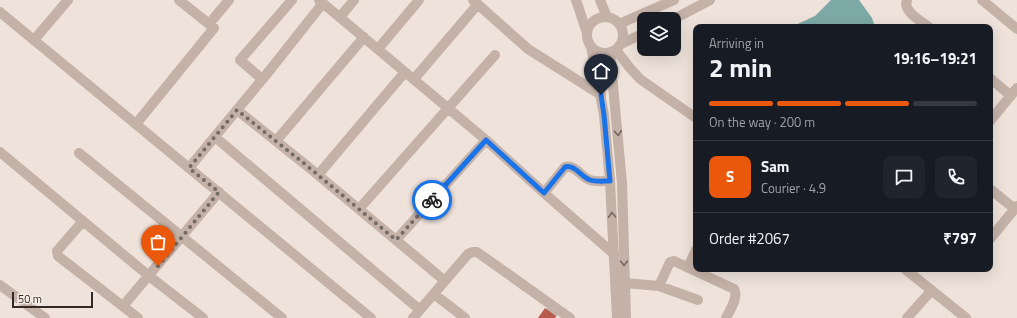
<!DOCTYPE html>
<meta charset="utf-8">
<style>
:root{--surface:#171b24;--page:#20242c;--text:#f1f3f6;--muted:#9ea1a6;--line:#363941;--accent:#ea580c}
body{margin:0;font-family:"Titillium Web",sans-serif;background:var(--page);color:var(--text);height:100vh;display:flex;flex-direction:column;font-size:15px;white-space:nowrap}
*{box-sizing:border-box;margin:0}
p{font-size:13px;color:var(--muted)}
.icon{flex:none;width:22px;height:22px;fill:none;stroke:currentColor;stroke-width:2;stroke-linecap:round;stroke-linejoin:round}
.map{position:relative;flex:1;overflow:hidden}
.drawer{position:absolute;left:693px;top:24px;width:300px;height:248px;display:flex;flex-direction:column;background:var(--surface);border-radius:8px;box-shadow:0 4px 16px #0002}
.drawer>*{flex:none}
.controls{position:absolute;left:637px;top:12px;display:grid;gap:8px}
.controls a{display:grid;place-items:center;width:44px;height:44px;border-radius:8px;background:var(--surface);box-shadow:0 4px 16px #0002;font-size:20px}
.scale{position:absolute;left:12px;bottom:10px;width:81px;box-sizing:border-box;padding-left:4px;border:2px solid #322927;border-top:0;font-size:11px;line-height:14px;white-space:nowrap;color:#322927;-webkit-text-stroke:3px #f6ede5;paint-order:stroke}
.pin{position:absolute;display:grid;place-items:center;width:34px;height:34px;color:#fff;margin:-41px -17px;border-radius:50% 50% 50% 0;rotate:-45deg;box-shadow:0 0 4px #0007}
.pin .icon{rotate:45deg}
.courier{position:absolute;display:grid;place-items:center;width:40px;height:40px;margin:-20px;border:3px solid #1a73e8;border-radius:50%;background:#fff;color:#222;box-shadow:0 1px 5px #0007}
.summary em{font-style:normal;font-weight:700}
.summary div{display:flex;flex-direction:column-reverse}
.summary{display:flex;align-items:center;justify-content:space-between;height:68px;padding:0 16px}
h1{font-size:26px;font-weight:700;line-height:30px}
.bar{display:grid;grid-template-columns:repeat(4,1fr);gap:6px 4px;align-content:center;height:48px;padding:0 16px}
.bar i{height:5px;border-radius:3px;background:var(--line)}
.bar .selected{background:var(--accent)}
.bar p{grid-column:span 4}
.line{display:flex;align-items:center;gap:10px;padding:0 16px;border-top:1px solid var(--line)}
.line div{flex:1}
.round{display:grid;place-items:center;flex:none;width:42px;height:42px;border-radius:8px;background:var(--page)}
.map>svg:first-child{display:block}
.water{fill:#7ca8a5}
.shadow{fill:#0003}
.building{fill:#b85c4e}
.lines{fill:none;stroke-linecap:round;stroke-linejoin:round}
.minor{stroke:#c4b1a7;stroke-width:10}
.tertiary{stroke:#c4b1a7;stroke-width:10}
.oneway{stroke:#746661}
.done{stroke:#746a66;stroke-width:4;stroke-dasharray:0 7.2}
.route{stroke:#1a73e8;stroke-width:5}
</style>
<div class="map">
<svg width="1017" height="318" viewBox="0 0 1017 318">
<rect width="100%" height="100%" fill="#eee2da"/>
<!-- water -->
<path class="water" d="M 831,0 L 859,0 L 872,18 L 875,27 L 791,27 L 815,16 Z"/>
<!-- shadow -->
<path class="shadow" d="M 549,306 L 559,313 L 555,318 L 539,318 Z"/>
<!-- building -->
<path class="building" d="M 545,308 L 556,316 L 555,318 L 538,318 Z"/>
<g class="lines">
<!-- minor -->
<path class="minor" d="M 319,0 L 486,140 L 544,193 L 614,254
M 473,0 L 528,49 L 601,95
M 907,0 C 902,11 921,21 929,27
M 982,0 L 1017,29
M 340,17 L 354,0
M 209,24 L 229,0
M 34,40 L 68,0
M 378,49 L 419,0
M 990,78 L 1011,96
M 262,79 L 240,60 L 292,0
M 414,79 L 478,4
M 237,110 L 306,165 L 445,281
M 990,121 L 1017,88
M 136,124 L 214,28 L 179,0
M 215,137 L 420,310
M 276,141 L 364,37
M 0,152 L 149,276 L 203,318
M 79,153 L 282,318
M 189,168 L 270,70 L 323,3
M 318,175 L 405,72
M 990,189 L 1015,209
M 544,193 L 565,167 C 575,164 581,177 590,180 C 596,182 604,181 610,181
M 359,209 L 495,55
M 83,221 L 57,251 L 58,256 L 138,318
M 990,239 L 1017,206
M 396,240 L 486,140
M 688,267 L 696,250
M 625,283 L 659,286 L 698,300
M 0,285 L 45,318
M 659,286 L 670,262 L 674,261 L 734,289 C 739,297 730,310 726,318
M 434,294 L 465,318
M 123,306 L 219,192
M 413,318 L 468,254 L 473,252 L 477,252 L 570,318
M 907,318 L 931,291"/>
<!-- tertiary -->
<path class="tertiary" d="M 576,0 L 587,33
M 600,0 L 607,17
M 0,12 L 371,318
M587 35a18 18 0 1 1 36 0a18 18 0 1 1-36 0Z
M 674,19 L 710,0
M 619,24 L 674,0
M 621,44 L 644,33
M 591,46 L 604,115 L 610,181 L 617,318
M 616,50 L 630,68 L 640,79 L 696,118
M 610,53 L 622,183 L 626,318
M 905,269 L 966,318"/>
</g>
<!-- one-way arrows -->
<defs><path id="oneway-chevron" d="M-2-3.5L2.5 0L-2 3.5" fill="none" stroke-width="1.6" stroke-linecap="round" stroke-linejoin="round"/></defs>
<g class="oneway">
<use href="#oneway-chevron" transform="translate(618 133) rotate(85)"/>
<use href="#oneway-chevron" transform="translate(612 215) rotate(-93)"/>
<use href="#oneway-chevron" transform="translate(624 263) rotate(89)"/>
</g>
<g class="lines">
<!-- done -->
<path class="done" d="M 158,266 L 219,192 L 189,168 L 237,110 L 306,165 L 396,240 L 432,200"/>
<!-- route -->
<path class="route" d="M 432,200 L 486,140 L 544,193 L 565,167 C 575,164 581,177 590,180 C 596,182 604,181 610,181 L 604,115 L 601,95"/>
</g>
</svg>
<div class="controls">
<a><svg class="icon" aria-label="layers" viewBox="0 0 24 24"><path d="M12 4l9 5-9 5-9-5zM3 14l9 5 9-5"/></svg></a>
</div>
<div class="scale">50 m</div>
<div class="pin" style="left:158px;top:266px;background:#ea580c"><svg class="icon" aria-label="bag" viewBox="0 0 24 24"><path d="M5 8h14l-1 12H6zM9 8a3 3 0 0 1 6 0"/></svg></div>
<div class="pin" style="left:601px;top:95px;background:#1f2937"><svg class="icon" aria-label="home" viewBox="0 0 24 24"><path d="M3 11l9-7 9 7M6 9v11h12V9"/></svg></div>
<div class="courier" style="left:432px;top:200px"><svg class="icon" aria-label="bike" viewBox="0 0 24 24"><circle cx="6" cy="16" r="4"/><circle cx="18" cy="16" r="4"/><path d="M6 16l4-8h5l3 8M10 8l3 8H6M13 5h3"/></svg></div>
<section class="drawer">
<div class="summary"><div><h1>2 min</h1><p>Arriving in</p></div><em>19:16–19:21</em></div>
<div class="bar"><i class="selected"></i><i class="selected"></i><i class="selected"></i><i></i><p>On the way · 200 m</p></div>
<div class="line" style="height:72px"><b class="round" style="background:var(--accent);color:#fff">S</b><div><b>Sam</b><p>Courier · 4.9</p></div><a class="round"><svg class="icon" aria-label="chat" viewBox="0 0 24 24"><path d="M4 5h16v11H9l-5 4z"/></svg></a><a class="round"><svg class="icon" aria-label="phone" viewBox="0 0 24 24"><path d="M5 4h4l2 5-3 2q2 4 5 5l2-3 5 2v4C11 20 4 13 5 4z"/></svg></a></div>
<div class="line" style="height:52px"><div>Order #2067</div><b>₹797</b></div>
</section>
</div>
